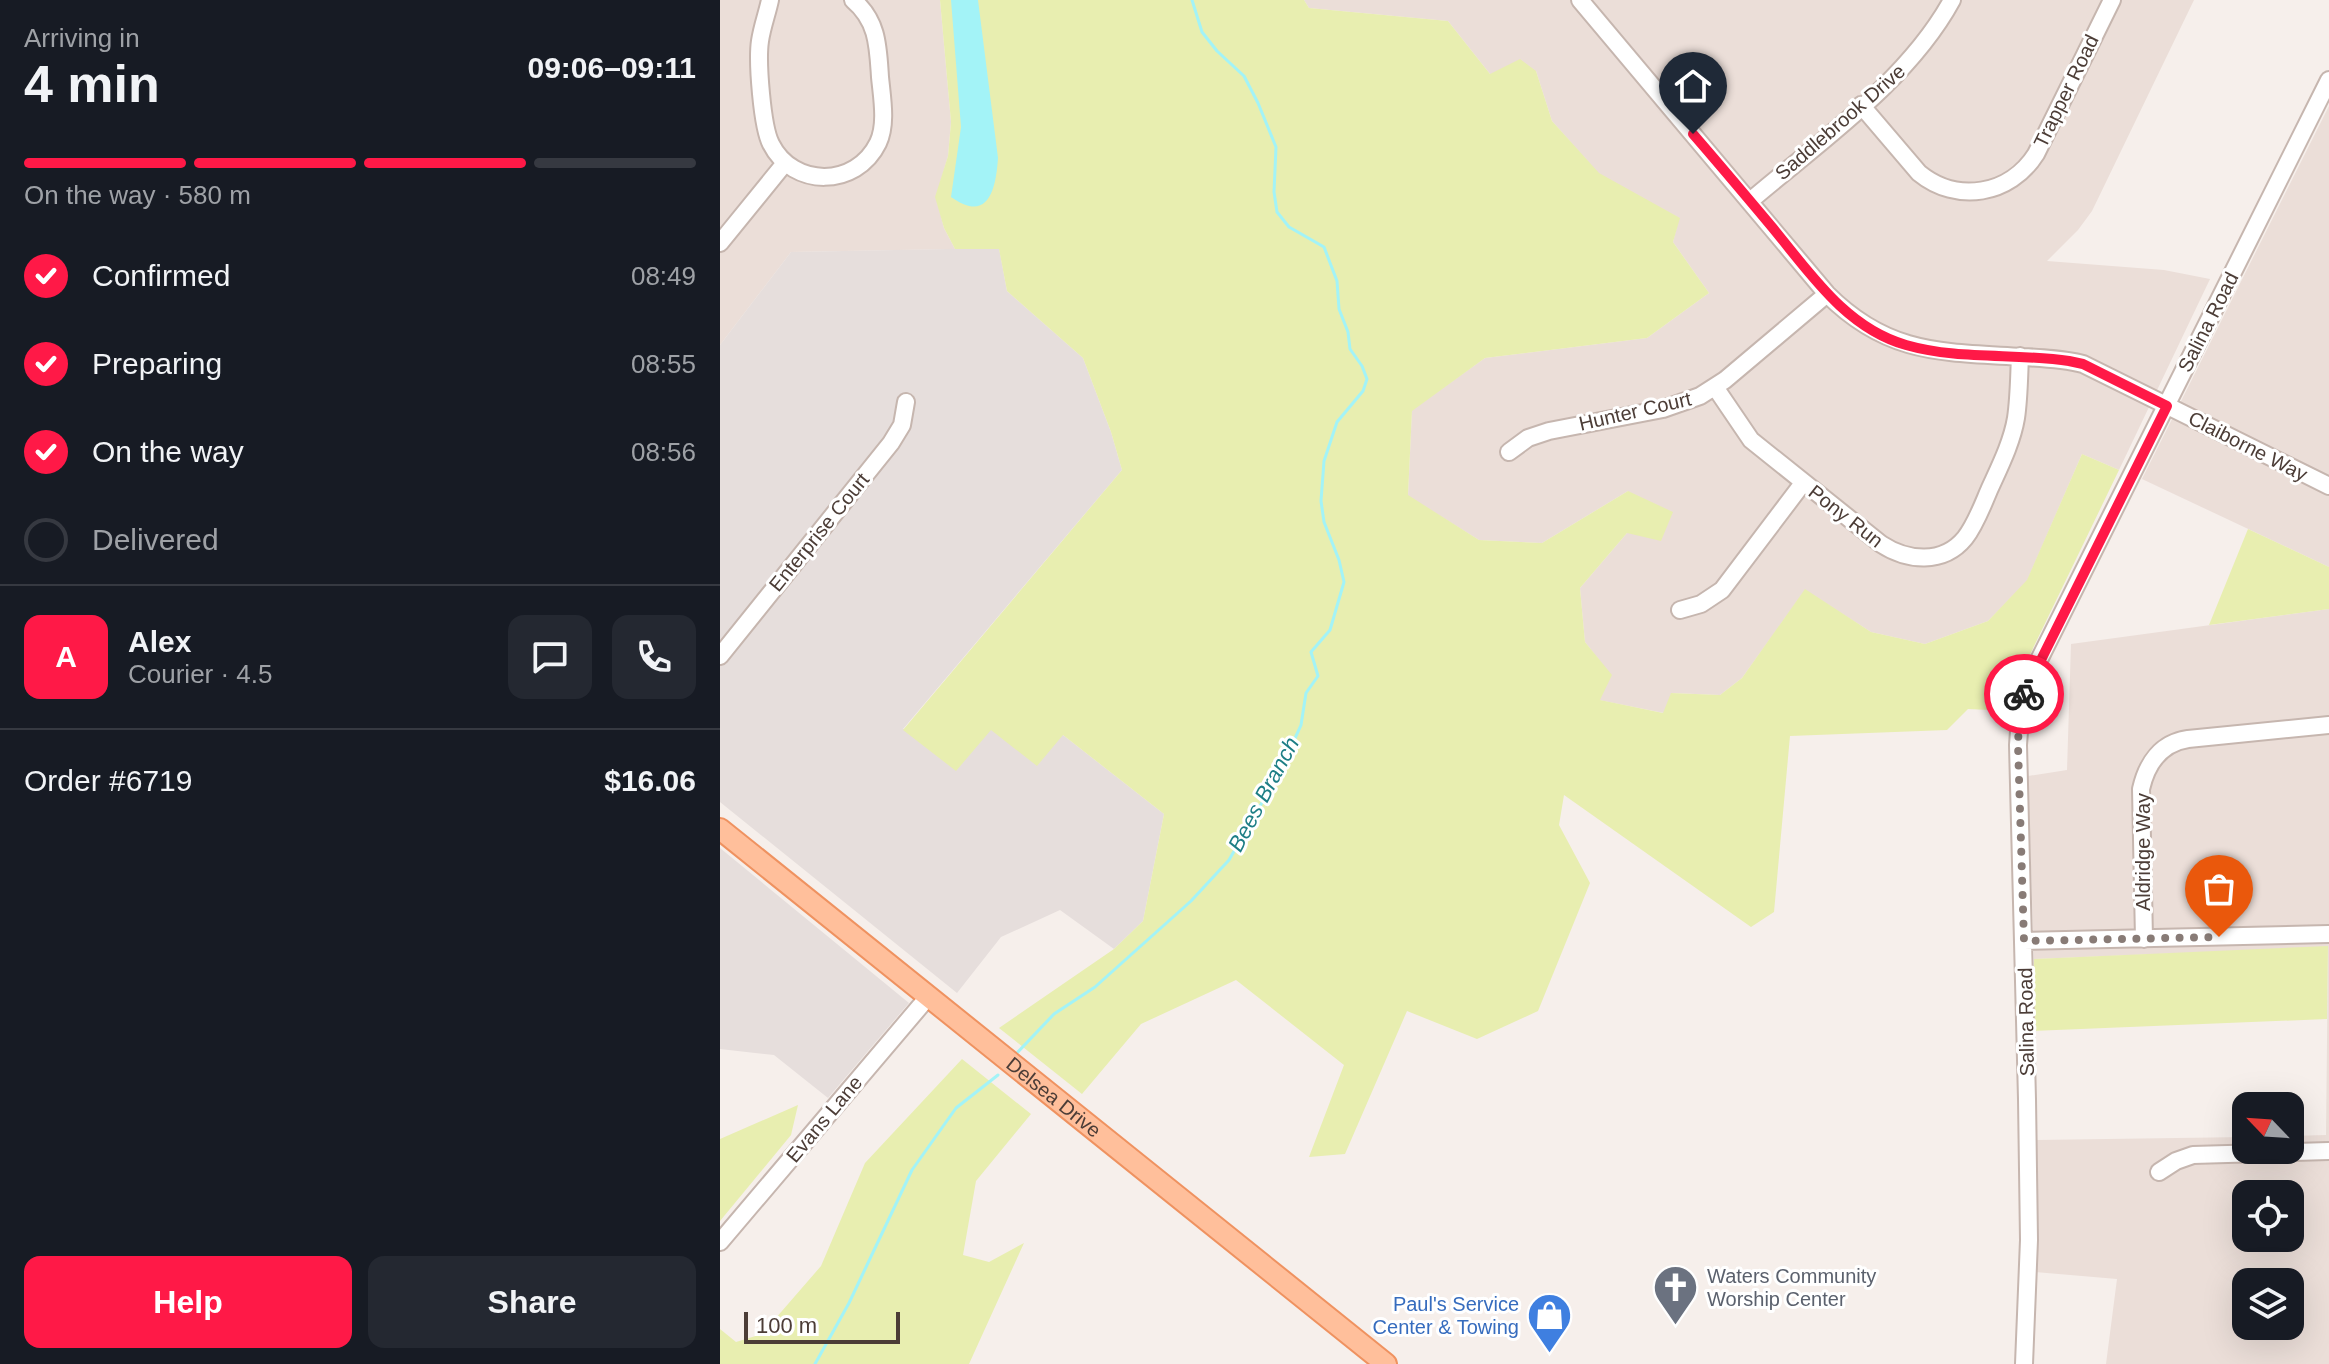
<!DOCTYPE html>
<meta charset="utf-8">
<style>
:root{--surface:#171b24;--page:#242831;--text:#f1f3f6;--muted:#9ea1a6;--line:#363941;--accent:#ff1947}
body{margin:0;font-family:Arial,sans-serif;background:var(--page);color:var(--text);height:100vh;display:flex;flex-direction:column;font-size:30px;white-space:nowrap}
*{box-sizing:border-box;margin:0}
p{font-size:26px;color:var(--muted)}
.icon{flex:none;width:44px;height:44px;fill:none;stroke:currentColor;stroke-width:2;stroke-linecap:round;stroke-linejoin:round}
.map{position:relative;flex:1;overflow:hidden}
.drawer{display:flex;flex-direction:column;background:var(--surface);width:720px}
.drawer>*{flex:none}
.needle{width:52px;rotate:295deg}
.controls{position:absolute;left:1512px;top:1092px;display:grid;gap:16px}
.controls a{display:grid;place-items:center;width:72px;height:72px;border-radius:16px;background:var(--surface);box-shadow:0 8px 32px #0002;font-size:40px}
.scale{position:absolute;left:24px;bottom:20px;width:156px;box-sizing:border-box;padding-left:8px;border:4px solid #4c3d37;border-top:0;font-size:22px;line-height:28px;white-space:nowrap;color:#4c3d37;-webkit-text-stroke:6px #fff;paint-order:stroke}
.pin{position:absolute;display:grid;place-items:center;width:68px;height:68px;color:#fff;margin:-82px -34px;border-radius:50% 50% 50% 0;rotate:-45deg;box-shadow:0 0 8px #0007}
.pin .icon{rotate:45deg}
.courier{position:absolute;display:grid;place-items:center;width:80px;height:80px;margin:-40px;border:6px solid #ff1947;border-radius:50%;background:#fff;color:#222;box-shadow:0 2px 10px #0007}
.summary em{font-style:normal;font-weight:700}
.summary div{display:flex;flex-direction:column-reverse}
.summary{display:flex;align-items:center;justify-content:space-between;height:136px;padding:0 24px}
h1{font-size:52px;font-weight:700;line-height:60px}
.bar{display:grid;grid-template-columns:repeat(4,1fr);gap:12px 8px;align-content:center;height:96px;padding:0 24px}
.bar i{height:10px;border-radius:6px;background:var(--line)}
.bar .active{background:var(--accent)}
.bar p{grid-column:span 4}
.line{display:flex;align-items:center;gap:20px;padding:0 24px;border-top:2px solid var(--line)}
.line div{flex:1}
.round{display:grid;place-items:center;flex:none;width:84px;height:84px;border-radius:16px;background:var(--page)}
ol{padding:0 24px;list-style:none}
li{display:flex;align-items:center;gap:24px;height:88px}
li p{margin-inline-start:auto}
li .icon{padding:8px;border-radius:50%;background:var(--accent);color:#fff;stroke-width:4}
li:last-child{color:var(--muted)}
li i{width:44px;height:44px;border:4px solid var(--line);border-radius:50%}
.button{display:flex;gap:16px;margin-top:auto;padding:16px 24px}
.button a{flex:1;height:92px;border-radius:16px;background:var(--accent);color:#fff;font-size:32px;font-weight:700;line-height:92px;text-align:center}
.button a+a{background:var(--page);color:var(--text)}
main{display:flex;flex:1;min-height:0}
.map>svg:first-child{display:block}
.residential{fill:#ebded8;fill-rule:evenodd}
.industrial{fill:#e6dedc}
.green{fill:#e8eeb0}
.water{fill:#a3f3f7}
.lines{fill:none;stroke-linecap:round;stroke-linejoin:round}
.stream{stroke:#a3f3f7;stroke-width:3}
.minor-casing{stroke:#c6b6af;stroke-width:20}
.major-casing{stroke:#ef9260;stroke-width:24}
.minor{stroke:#fff;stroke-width:16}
.major{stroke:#ffbf9b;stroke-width:20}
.done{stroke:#887b76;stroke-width:8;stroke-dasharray:0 14.4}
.route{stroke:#ff1947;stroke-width:10}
.labels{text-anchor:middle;stroke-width:6;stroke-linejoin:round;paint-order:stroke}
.street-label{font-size:20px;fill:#4c3d37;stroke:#fff}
.worship-label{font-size:20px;fill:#5b616d;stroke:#fff;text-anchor:start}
.shop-label{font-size:20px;fill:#366cbe;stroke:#fff;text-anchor:end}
.water-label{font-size:22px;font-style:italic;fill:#1d7e85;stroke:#fff}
</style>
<main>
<section class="drawer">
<div class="summary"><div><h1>4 min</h1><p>Arriving in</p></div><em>09:06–09:11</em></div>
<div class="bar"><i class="active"></i><i class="active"></i><i class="active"></i><i></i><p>On the way · 580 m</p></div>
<ol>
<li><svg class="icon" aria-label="check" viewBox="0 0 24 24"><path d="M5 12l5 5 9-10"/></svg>Confirmed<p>08:49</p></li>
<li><svg class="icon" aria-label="check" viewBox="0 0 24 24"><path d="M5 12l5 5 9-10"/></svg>Preparing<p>08:55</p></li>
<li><svg class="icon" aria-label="check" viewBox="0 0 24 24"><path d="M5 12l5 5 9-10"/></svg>On the way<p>08:56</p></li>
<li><i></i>Delivered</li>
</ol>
<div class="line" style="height:144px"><b class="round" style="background:var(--accent);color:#fff">A</b><div><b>Alex</b><p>Courier · 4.5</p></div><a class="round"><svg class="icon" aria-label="chat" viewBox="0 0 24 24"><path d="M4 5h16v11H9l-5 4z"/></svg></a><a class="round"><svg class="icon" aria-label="phone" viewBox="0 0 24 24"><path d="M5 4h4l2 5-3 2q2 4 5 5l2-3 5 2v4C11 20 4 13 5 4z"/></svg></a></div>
<div class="line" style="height:104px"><div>Order #6719</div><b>$16.06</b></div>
<div class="button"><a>Help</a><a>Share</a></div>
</section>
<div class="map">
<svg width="1609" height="1364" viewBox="0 0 1609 1364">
<rect width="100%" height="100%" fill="#f6efeb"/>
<!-- residential -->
<path class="residential" d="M 0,0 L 220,0 L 231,122 L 228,156 L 216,197 L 224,228 L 235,249 L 71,252 L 0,345 Z
M 584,0 L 1474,0 L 1372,211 L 1358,230 L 1327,261 L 1444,270 L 1490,279 L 1399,470 L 1362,454 L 1307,581 L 1268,621 L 1205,644 L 1151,632 L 1085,590 L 1022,678 L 1000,695 L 952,693 L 944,713 L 879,700 L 891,675 L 865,642 L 860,588 L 907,533 L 908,491 L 822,543 L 759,540 L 688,496 L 692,410 L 765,358 L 927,338 L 989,293 L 953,242 L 959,218 L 879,174 L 832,121 L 816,71 L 770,74 L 728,21 L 589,8 Z
M 1609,106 L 1609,567 L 1422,479 Z
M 1609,609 L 1609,1364 L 1386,1364 L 1397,1279 L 1315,1272 L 1317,1140 L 1526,1137 L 1526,1150 L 1570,1150 L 1570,1136 L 1606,1135 L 1608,947 L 1314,959 L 1308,776 L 1347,770 L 1351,644 ZM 1526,1194 L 1570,1194 L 1570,1238 L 1526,1238 ZM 1526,1282 L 1570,1282 L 1570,1326 L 1526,1326 Z"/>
<!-- industrial -->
<path class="industrial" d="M 279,248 L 287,291 L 363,358 L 391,432 L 402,470 L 183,729 L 271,730 L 343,735 L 444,814 L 423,921 L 394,949 L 340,910 L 281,937 L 237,993 L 0,802 L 0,345 L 71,252 Z
M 0,848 L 189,1003 L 108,1098 L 54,1055 L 0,1049 Z"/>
<!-- green -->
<path class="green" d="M 220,0 L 584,0 L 589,8 L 728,21 L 770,74 L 800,59 L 816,71 L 832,121 L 879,173 L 960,218 L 953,242 L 989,293 L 927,338 L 765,358 L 692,411 L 688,495 L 759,540 L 822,543 L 908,491 L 953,512 L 941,541 L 907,533 L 860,588 L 865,642 L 892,675 L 880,700 L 943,713 L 951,693 L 1000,695 L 1022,678 L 1085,589 L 1151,632 L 1205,644 L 1268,621 L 1307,580 L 1362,454 L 1399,470 L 1302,671 L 1290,711 L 1248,709 L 1227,730 L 1070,736 L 1054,912 L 1031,927 L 844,795 L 839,825 L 870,883 L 818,1011 L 757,1039 L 687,1011 L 625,1154 L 589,1157 L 624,1065 L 516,980 L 421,1024 L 362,1094 L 279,1028 L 394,949 L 423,921 L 444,814 L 343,735 L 317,766 L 271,730 L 236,771 L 183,730 L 402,470 L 391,432 L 363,358 L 287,291 L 279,249 L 235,249 L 224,228 L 215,197 L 228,156 L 231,122 Z
M 1528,529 L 1609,567 L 1609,609 L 1489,625 Z
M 1608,946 L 1607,1019 L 1311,1031 L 1314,959 Z
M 242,1059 L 311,1114 L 256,1181 L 243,1255 L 269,1262 L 304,1243 L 249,1364 L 0,1364 L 0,1329 L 16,1342 L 42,1334 L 101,1266 L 145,1163 Z
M 78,1105 L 71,1135 L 0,1221 L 0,1139 Z"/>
<!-- water -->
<path class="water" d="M 231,0 L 258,0 L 278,158 C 276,188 269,224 231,197 L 241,127 Z"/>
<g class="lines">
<!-- stream -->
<path class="stream" d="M 297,1053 L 334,1014 L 375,987 L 471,901 L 509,860 L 559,773 L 581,725 L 586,693 L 598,676 L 591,652 L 610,630 L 624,582 L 619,560 L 604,522 L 601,501 L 604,461 L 617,422 L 643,391 L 647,379 L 642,366 L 630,349 L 628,332 L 619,309 L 617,281 L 604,247 L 569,227 L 557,212 L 554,192 L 556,147 L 538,103 L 524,76 L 497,51 L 482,32 L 472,0
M 95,1364 L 129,1303 L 192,1170 L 236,1108 L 278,1075"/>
<defs>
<path id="minor" d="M 50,0 C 47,14 42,27 40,41 C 37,61 42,127 51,144 C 73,188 136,188 158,143 C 167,124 162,98 160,77 C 158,47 158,21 133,0
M 860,0 L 1107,294 C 1168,355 1222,352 1302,357 C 1323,358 1343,359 1363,364 L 1609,486
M 1141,105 L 1199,173 C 1237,204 1290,195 1316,154 L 1392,0
M 1030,201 C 1099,142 1188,81 1232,0
M 0,243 L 65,163
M 995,387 L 1031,440 L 1161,544 C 1187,561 1223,565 1245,538 C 1256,524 1263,504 1270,488 C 1280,466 1292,442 1296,418 C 1299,398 1299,377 1300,356
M 789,452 L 808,438 L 829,431 L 943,409 L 980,396 L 1005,380 L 1107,294
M 960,610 L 981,604 L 1002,590 L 1083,483
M 0,656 L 171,443 L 182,425 L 186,402
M 1424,939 L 1421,789 C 1427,763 1441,743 1468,739 L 1609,725
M 1304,941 L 1609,934
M 1439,1172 L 1456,1161 L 1473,1155 L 1609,1151
M 0,1242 L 208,997
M 1304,1364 L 1309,1240 L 1307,1099 L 1298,745 L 1301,704 L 1311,676 L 1609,80"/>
<g id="major">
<path id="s1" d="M 0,829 L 666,1364"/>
</g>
</defs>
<!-- minor casing -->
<use href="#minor" class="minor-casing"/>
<!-- major casing -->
<use href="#major" class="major-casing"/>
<!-- minor -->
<use href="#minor" class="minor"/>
<!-- major -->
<use href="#major" class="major"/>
</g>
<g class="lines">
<!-- done -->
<path class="done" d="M 1304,694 L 1299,720 L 1298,745 L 1304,941 L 1499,937"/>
<!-- route -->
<path class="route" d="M 973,134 C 1000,165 1026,196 1052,227 C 1090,273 1126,328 1186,345 C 1238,360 1296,353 1349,361 L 1363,364 L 1447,406 L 1304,694"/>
</g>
<!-- icons -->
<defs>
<symbol id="church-pin" viewBox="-11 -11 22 30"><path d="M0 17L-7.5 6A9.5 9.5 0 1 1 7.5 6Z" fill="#6b7280" stroke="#fff"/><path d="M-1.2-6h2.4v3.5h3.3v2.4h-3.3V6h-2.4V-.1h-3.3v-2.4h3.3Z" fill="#fff"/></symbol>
<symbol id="shop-pin" viewBox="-11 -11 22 30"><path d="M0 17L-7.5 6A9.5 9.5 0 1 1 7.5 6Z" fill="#3f7fe0" stroke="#fff"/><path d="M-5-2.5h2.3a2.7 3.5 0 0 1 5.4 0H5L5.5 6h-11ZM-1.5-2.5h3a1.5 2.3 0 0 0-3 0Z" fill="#fff"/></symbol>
</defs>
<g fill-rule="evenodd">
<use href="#church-pin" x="930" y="1262" width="51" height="69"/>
<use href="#shop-pin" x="804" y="1290" width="51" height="69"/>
</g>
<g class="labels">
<!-- street labels -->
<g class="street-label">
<text transform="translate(1346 91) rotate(-64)" y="7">Trapper Road</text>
<text transform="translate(1120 122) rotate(-41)" y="7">Saddlebrook Drive</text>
<text transform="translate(1488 322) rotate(-63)" y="7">Salina Road</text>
<text transform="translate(915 411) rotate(-13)" y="7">Hunter Court</text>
<text transform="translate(1528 446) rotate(27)" y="7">Claiborne Way</text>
<text transform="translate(1126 516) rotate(38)" y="7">Pony Run</text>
<text transform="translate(99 532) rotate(-51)" y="7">Enterprise Court</text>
<text transform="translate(1423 852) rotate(-90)" y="7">Aldridge Way</text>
<text transform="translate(1306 1022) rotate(-91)" y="7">Salina Road</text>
<text dy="7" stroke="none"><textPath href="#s1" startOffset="428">Delsea Drive</textPath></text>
<text transform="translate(104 1119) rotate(-50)" y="7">Evans Lane</text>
</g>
<!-- worship labels -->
<g class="worship-label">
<text x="987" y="1283">Waters Community<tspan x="987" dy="23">Worship Center</tspan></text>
</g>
<!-- shop labels -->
<g class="shop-label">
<text x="799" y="1311">Paul's Service<tspan x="799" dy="23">Center &amp; Towing</tspan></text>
</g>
<!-- water labels -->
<g class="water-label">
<text transform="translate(543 794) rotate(-62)" y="8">Bees Branch</text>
</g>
</g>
</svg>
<div class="controls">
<a><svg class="needle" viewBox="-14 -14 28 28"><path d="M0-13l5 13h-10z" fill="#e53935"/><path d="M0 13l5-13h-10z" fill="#9ea1a6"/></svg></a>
<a><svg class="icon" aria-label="locate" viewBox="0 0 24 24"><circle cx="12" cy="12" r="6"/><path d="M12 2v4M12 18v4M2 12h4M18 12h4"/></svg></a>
<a><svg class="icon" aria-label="layers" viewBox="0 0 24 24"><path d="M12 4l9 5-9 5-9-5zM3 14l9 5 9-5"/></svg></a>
</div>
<div class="scale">100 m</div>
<div class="pin" style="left:1499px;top:937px;background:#ea580c"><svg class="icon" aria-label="bag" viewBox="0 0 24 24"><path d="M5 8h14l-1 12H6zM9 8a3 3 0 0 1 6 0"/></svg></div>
<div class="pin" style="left:973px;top:134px;background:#1f2937"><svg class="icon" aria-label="home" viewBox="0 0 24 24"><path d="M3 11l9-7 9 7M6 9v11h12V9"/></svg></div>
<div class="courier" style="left:1304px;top:694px"><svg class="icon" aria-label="bike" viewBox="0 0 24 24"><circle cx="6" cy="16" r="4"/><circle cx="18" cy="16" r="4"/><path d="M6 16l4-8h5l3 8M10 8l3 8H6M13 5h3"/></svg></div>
</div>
</main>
